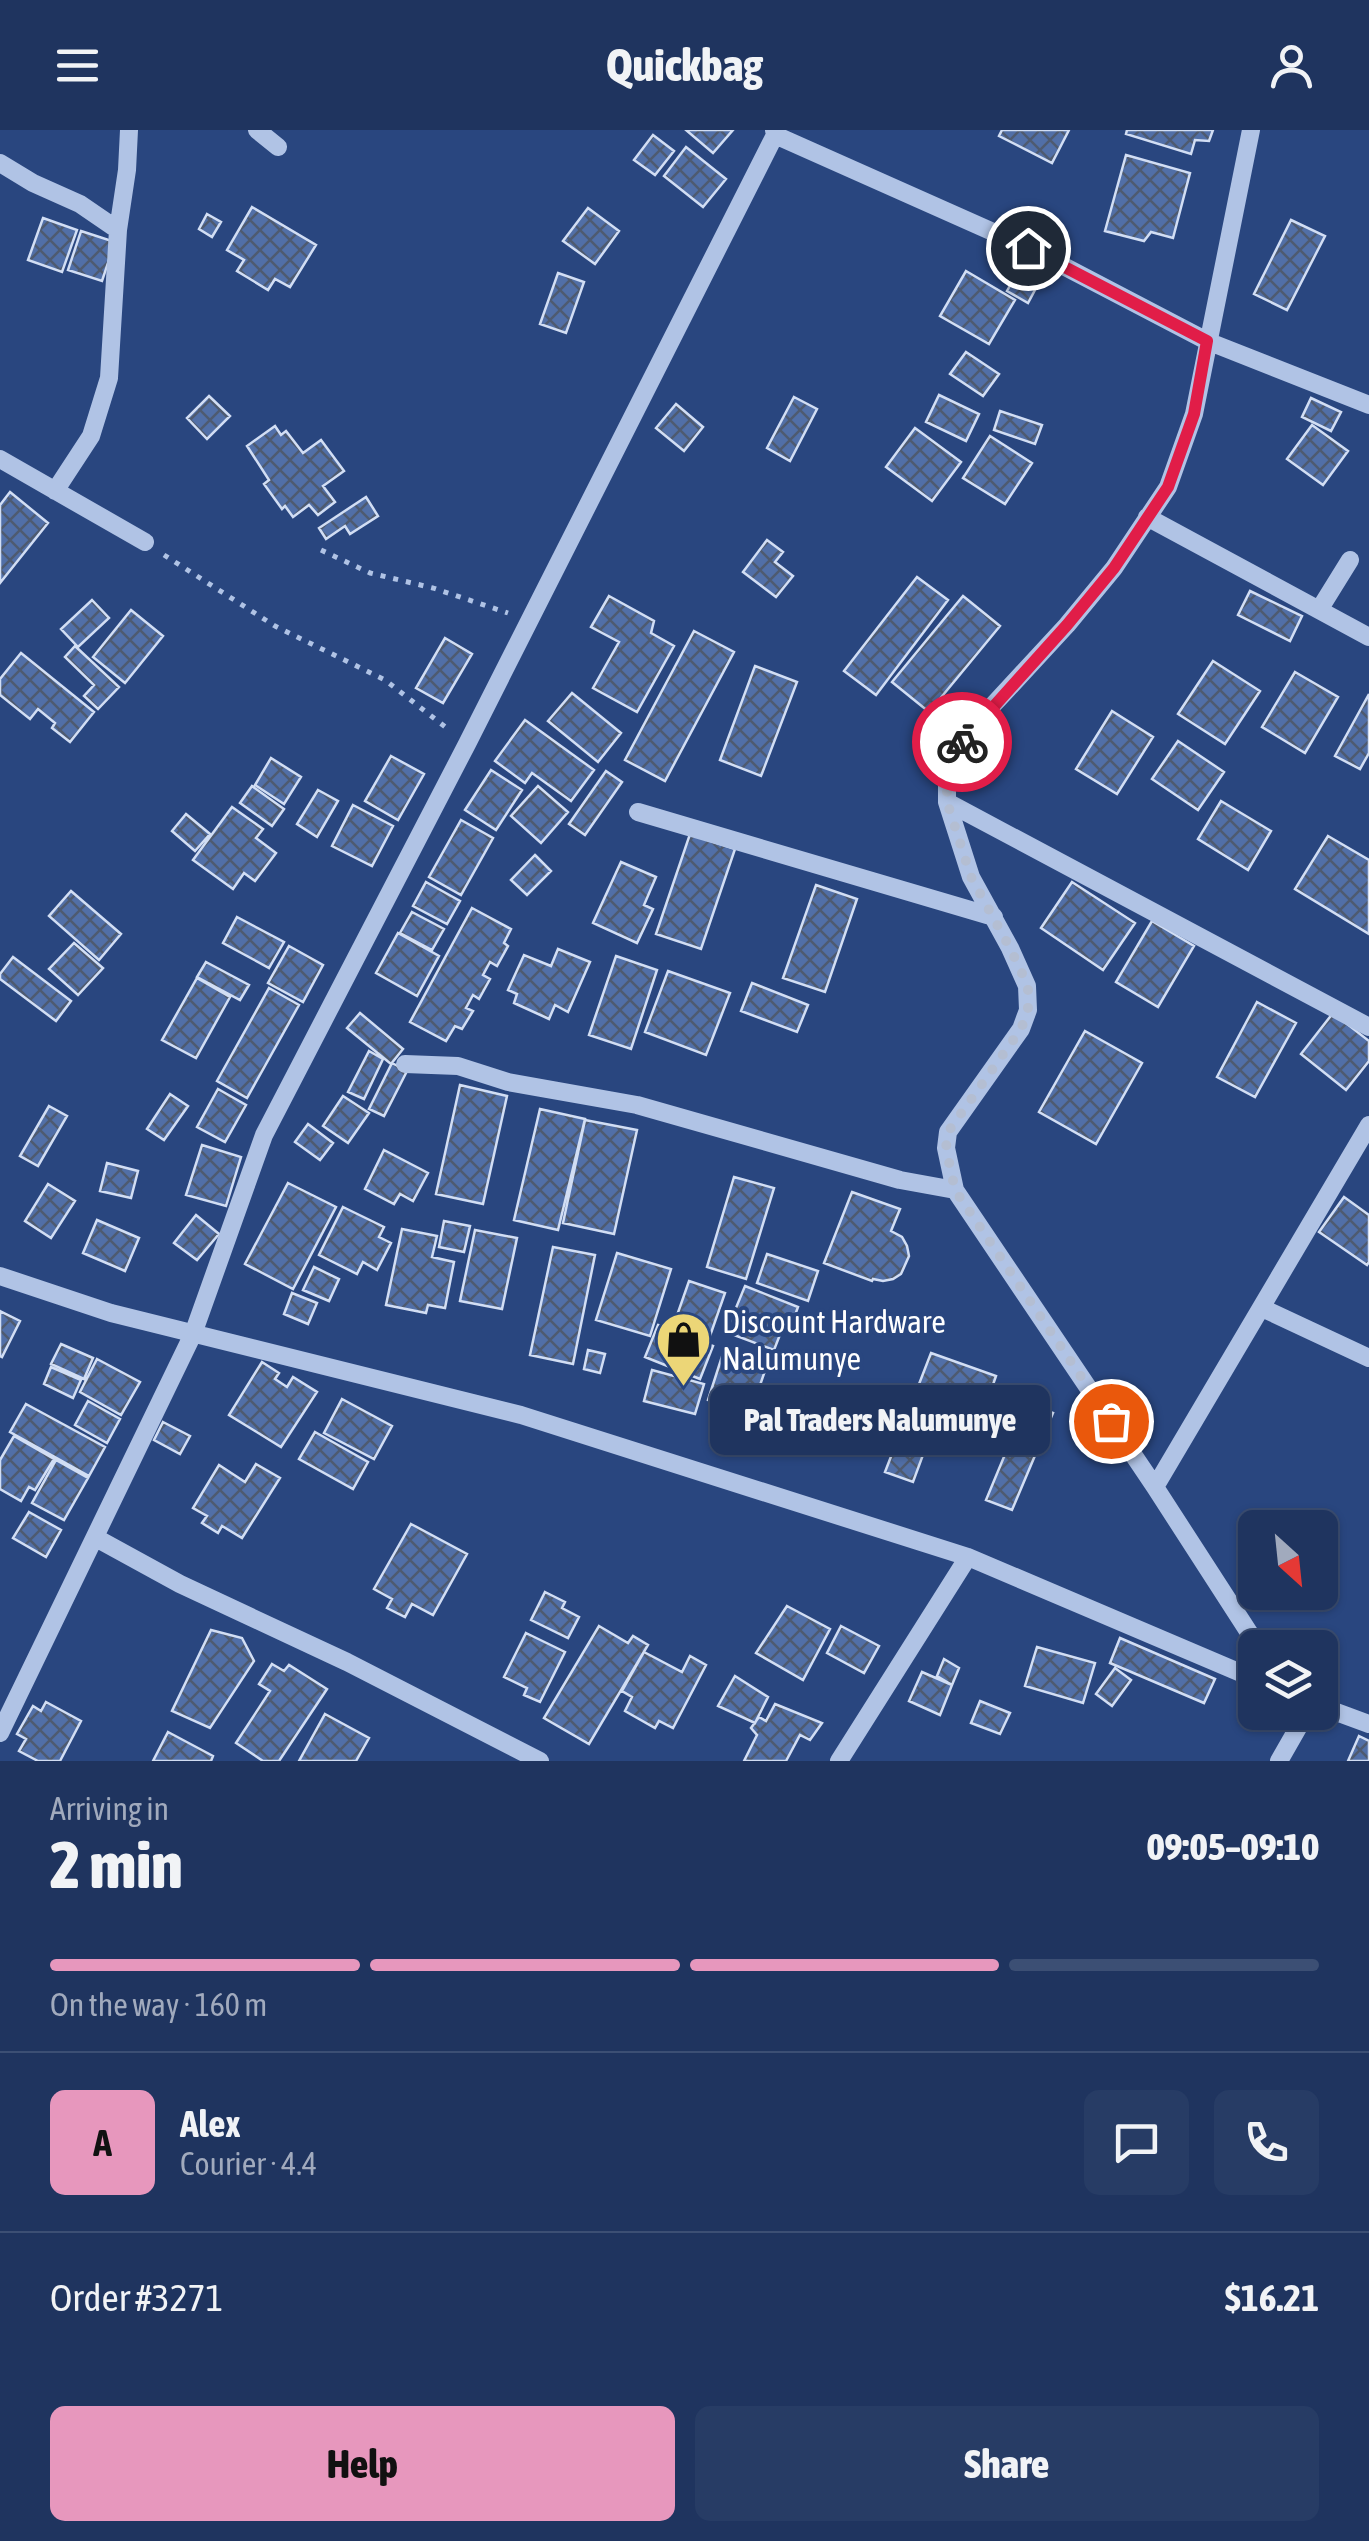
<!DOCTYPE html>
<meta charset="utf-8">
<style>
:root{--surface:#1f345f;--page:#273c65;--text:#f1f3f6;--muted:#a1aabd;--line:#3c4f74;--accent:#e797bd}
body{margin:0;font-family:"Asap Condensed",sans-serif;background:var(--page);color:var(--text);height:100vh;display:flex;flex-direction:column;font-size:38px;white-space:nowrap}
*{box-sizing:border-box;margin:0}
p{font-size:32px;color:var(--muted)}
.icon{flex:none;width:55px;height:55px;fill:none;stroke:currentColor;stroke-width:2;stroke-linecap:round;stroke-linejoin:round}
.map{position:relative;height:1631px;overflow:hidden}
.sheet{display:flex;flex-direction:column;background:var(--surface);flex:1}
.sheet>*{flex:none}
.needle{width:65px;rotate:153deg}
.buttons{position:absolute;left:1238px;top:1380px;display:grid;gap:20px}
.buttons a{display:grid;place-items:center;width:100px;height:100px;border-radius:15px;background:var(--surface);box-shadow:0 2px 8px #0004,0 0 0 2px var(--line);font-size:50px}
.pin{position:absolute;display:grid;place-items:center;width:85px;height:85px;color:#fff;margin:-42px;border:5px solid #fff;border-radius:50%;box-shadow:0 2px 10px #0007}
.courier{position:absolute;display:grid;place-items:center;width:100px;height:100px;margin:-50px;border:8px solid #e11d48;border-radius:50%;background:#fff;color:#222;box-shadow:0 2px 12px #0007}
.bubble{position:absolute;height:70px;border-radius:15px;background:var(--surface);box-shadow:0 2px 8px #0004,0 0 0 2px var(--line);font-size:32px;font-weight:800;line-height:70px;text-align:center}
.head em{font-style:normal;font-weight:800}
.head div{display:flex;flex-direction:column-reverse}
.head{display:flex;align-items:center;justify-content:space-between;height:170px;padding:0 50px}
h1{font-size:65px;font-weight:800;line-height:75px}
.bar{display:grid;grid-template-columns:repeat(4,1fr);gap:15px 10px;align-content:center;height:120px;padding:0 50px}
.bar i{height:12px;border-radius:8px;background:var(--line)}
.bar .on{background:var(--accent)}
.bar p{grid-column:span 4}
.line{display:flex;align-items:center;gap:25px;padding:0 50px;border-top:2px solid var(--line)}
.line div{flex:1}
.round{display:grid;place-items:center;flex:none;width:105px;height:105px;border-radius:15px;background:var(--page)}
.primary-button{display:flex;gap:20px;margin-top:auto;padding:20px 50px}
.primary-button a{flex:1;height:115px;border-radius:15px;background:var(--accent);color:#111;font-size:40px;font-weight:800;line-height:115px;text-align:center}
.primary-button a+a{background:var(--page);color:var(--text)}
header{display:flex;justify-content:space-between;align-items:center;height:130px;padding:0 50px;background:var(--surface);font-size:45px;font-weight:800}
.map>svg:first-child{display:block}
.building{fill:url(#building-cross-hatch);stroke:#d2def4;stroke-width:2.5}
.lines{fill:none;stroke-linecap:round;stroke-linejoin:round}
.path{stroke:#b0c3e5;stroke-width:5;stroke-dasharray:5 8;stroke-linecap:butt}
.minor{stroke:#b0c3e5;stroke-width:18}
.done{stroke:#b4bed2;stroke-width:10;stroke-dasharray:0 18}
.route{stroke:#e11d48;stroke-width:12}
.labels{text-anchor:middle;stroke-width:8;stroke-linejoin:round;paint-order:stroke}
.poi-label{font-size:32px;fill:#fff;stroke:#29467f;text-anchor:start}
</style>
<header><svg class="icon" aria-label="menu" viewBox="0 0 24 24"><path d="M4 6h16M4 12h16M4 18h16"/></svg>Quickbag<svg class="icon" aria-label="person" viewBox="0 0 24 24"><circle cx="12" cy="8" r="4"/><path d="M4 21q1-7 8-7t8 7"/></svg></header>
<div class="map">
<svg width="1369" height="1631" viewBox="0 0 1369 1631">
<defs>
<pattern id="building-cross-hatch" width="8" height="8" patternUnits="userSpaceOnUse" patternTransform="scale(2.5)"><rect width="8" height="8" fill="#516fa7"/><path d="M0 0l8 8M0 8l8-8" fill="none" stroke="#4e5a70"/></pattern>
</defs>
<rect width="100%" height="100%" fill="#29467f"/>
<!-- building -->
<path class="building" d="M 686,0 L 733,0 L 713,23 Z
M 1002,0 L 1069,0 L 1052,33 L 999,6 Z
M 1127,0 L 1213,0 L 1209,11 L 1195,10 L 1191,24 L 1126,4 Z
M 653,5 L 674,21 L 655,45 L 634,30 Z
M 686,17 L 726,49 L 703,77 L 664,46 Z
M 1126,25 L 1190,43 L 1173,108 L 1151,102 L 1144,111 L 1105,101 Z
M 252,77 L 316,115 L 290,157 L 275,149 L 268,160 L 237,141 L 244,130 L 227,120 Z
M 588,78 L 619,101 L 595,134 L 563,111 Z
M 207,84 L 221,92 L 212,107 L 199,99 Z
M 43,88 L 77,100 L 62,142 L 28,130 Z
M 1291,90 L 1325,106 L 1287,180 L 1254,164 Z
M 81,101 L 115,112 L 102,151 L 68,140 Z
M 1022,134 L 1043,145 L 1028,173 L 1007,161 Z
M 966,141 L 1015,170 L 989,214 L 940,186 Z
M 558,143 L 584,152 L 566,203 L 540,194 Z
M 966,222 L 999,244 L 983,266 L 950,244 Z
M 939,265 L 979,284 L 966,311 L 926,292 Z
M 209,266 L 230,286 L 207,309 L 187,288 Z
M 794,267 L 817,279 L 790,331 L 767,318 Z
M 1311,268 L 1341,282 L 1331,301 L 1302,287 Z
M 676,274 L 703,297 L 684,321 L 656,298 Z
M 1000,281 L 1042,295 L 1035,314 L 994,300 Z
M 1312,295 L 1348,321 L 1323,355 L 1287,329 Z
M 275,296 L 281,305 L 286,301 L 303,323 L 321,310 L 344,341 L 323,356 L 335,372 L 318,385 L 309,375 L 293,387 L 285,376 L 282,379 L 264,354 L 269,350 L 247,316 Z
M 915,298 L 961,332 L 932,371 L 886,337 Z
M 990,306 L 1032,333 L 1005,374 L 963,348 Z
M 10,362 L 48,393 L 0,453 L 0,375 Z
M 366,367 L 378,386 L 350,404 L 345,396 L 326,409 L 319,398 Z
M 767,410 L 783,422 L 775,432 L 793,446 L 776,467 L 743,442 Z
M 917,447 L 948,470 L 876,565 L 844,541 Z
M 1250,461 L 1302,486 L 1290,511 L 1238,485 Z
M 609,466 L 654,491 L 651,503 L 674,516 L 637,582 L 593,558 L 619,512 L 591,497 Z
M 963,466 L 1000,496 L 929,582 L 892,552 Z
M 92,470 L 109,488 L 78,517 L 61,499 Z
M 131,480 L 163,506 L 125,553 L 93,527 Z
M 694,501 L 734,522 L 665,651 L 625,630 Z
M 445,508 L 472,524 L 443,573 L 416,558 Z
M 75,516 L 119,557 L 98,579 L 84,566 L 94,555 L 65,527 Z
M 21,523 L 94,582 L 70,612 L 52,598 L 55,593 L 38,579 L 30,589 L 0,565 L 0,549 Z
M 1213,531 L 1260,561 L 1225,614 L 1178,584 Z
M 755,536 L 797,552 L 761,646 L 720,630 Z
M 1295,542 L 1338,567 L 1305,623 L 1262,597 Z
M 572,563 L 621,603 L 598,632 L 548,591 Z
M 1369,564 L 1369,623 L 1360,639 L 1335,626 Z
M 1112,581 L 1153,607 L 1117,664 L 1076,639 Z
M 525,590 L 594,640 L 571,671 L 532,643 L 525,653 L 495,631 Z
M 1178,611 L 1224,642 L 1198,680 L 1152,649 Z
M 391,626 L 424,644 L 398,690 L 365,671 Z
M 271,628 L 301,647 L 284,674 L 255,655 Z
M 491,640 L 522,660 L 496,700 L 465,680 Z
M 606,641 L 622,652 L 585,705 L 569,694 Z
M 252,656 L 284,679 L 272,696 L 240,673 Z
M 538,656 L 568,682 L 541,713 L 511,686 Z
M 318,660 L 338,671 L 317,707 L 297,694 Z
M 1221,671 L 1271,701 L 1248,740 L 1198,709 Z
M 353,675 L 393,696 L 372,736 L 332,716 Z
M 232,677 L 263,699 L 256,708 L 276,723 L 255,751 L 244,743 L 233,759 L 193,730 Z
M 186,684 L 210,704 L 195,721 L 172,701 Z
M 461,690 L 493,708 L 461,765 L 429,747 Z
M 690,704 L 735,719 L 701,819 L 656,804 Z
M 1328,706 L 1369,730 L 1369,804 L 1295,759 Z
M 535,725 L 551,741 L 527,765 L 511,750 Z
M 621,732 L 656,747 L 644,775 L 653,779 L 637,813 L 593,793 Z
M 426,752 L 460,771 L 447,794 L 413,776 Z
M 1072,752 L 1135,793 L 1103,840 L 1041,798 Z
M 816,755 L 857,769 L 825,862 L 783,848 Z
M 71,761 L 121,804 L 99,830 L 49,786 Z
M 472,778 L 511,799 L 504,813 L 508,816 L 497,836 L 490,832 L 483,845 L 490,849 L 479,869 L 473,865 L 466,878 L 473,881 L 462,899 L 455,896 L 446,911 L 410,892 Z
M 412,782 L 444,799 L 432,820 L 400,803 Z
M 237,787 L 284,812 L 269,838 L 223,813 Z
M 1152,791 L 1194,816 L 1158,877 L 1116,852 Z
M 398,803 L 439,826 L 417,866 L 376,843 Z
M 74,813 L 103,838 L 78,865 L 49,839 Z
M 289,816 L 323,835 L 303,872 L 268,853 Z
M 558,819 L 590,832 L 568,882 L 555,875 L 549,889 L 514,873 L 517,864 L 508,860 L 524,825 L 551,836 Z
M 616,826 L 657,840 L 631,919 L 589,905 Z
M 13,827 L 71,871 L 56,891 L 0,849 L 0,844 Z
M 206,832 L 249,855 L 240,870 L 197,847 Z
M 668,841 L 730,863 L 706,925 L 645,902 Z
M 197,848 L 230,867 L 196,928 L 162,910 Z
M 752,853 L 808,875 L 797,902 L 741,881 Z
M 269,858 L 299,875 L 247,968 L 217,951 Z
M 1257,872 L 1296,893 L 1255,967 L 1217,947 Z
M 360,883 L 403,919 L 391,934 L 347,898 Z
M 1333,883 L 1369,911 L 1369,931 L 1346,960 L 1301,924 Z
M 1085,901 L 1142,933 L 1096,1014 L 1039,982 Z
M 369,921 L 383,929 L 364,969 L 348,962 Z
M 392,933 L 407,941 L 384,986 L 369,979 Z
M 460,955 L 507,966 L 483,1074 L 436,1064 Z
M 218,959 L 246,975 L 225,1012 L 197,997 Z
M 170,964 L 188,976 L 164,1010 L 147,999 Z
M 343,966 L 369,983 L 348,1013 L 323,996 Z
M 49,976 L 67,986 L 38,1036 L 20,1026 Z
M 540,979 L 585,989 L 558,1100 L 514,1090 Z
M 585,990 L 637,1000 L 614,1104 L 563,1093 Z
M 308,994 L 333,1013 L 320,1030 L 295,1012 Z
M 202,1015 L 241,1027 L 226,1076 L 186,1065 Z
M 384,1020 L 428,1043 L 413,1071 L 400,1064 L 394,1074 L 365,1059 Z
M 107,1033 L 138,1041 L 131,1068 L 100,1061 Z
M 734,1047 L 774,1058 L 746,1149 L 707,1137 Z
M 288,1053 L 336,1077 L 293,1159 L 245,1134 Z
M 48,1054 L 75,1071 L 51,1108 L 25,1091 Z
M 852,1062 L 900,1079 L 891,1101 L 902,1107 L 907,1116 L 909,1126 L 901,1144 L 893,1149 L 883,1151 L 873,1149 L 872,1151 L 824,1133 Z
M 1344,1067 L 1369,1085 L 1369,1132 L 1367,1135 L 1319,1102 Z
M 343,1077 L 384,1097 L 379,1107 L 391,1113 L 377,1140 L 363,1132 L 357,1144 L 319,1125 Z
M 196,1085 L 219,1104 L 197,1130 L 174,1113 Z
M 97,1090 L 139,1108 L 125,1141 L 83,1123 Z
M 444,1091 L 470,1096 L 464,1122 L 439,1117 Z
M 402,1099 L 437,1106 L 432,1127 L 454,1132 L 445,1178 L 428,1175 L 426,1183 L 386,1175 Z
M 475,1100 L 517,1108 L 502,1179 L 460,1171 Z
M 553,1117 L 595,1125 L 573,1234 L 530,1225 Z
M 617,1123 L 671,1139 L 650,1206 L 596,1190 Z
M 767,1124 L 818,1141 L 808,1171 L 757,1153 Z
M 314,1137 L 339,1149 L 329,1171 L 303,1160 Z
M 689,1151 L 725,1163 L 710,1206 L 674,1194 Z
M 745,1156 L 798,1177 L 790,1199 L 783,1197 L 774,1220 L 726,1202 Z
M 292,1163 L 317,1173 L 308,1194 L 284,1184 Z
M 0,1181 L 20,1191 L 2,1227 L 0,1226 Z
M 658,1195 L 713,1216 L 700,1249 L 645,1227 Z
M 61,1214 L 93,1228 L 84,1249 L 51,1234 Z
M 725,1217 L 768,1232 L 750,1284 L 708,1270 Z
M 588,1220 L 605,1224 L 600,1243 L 584,1239 Z
M 931,1223 L 996,1246 L 987,1272 L 948,1257 L 913,1352 L 885,1342 Z
M 97,1229 L 140,1252 L 121,1285 L 80,1262 Z
M 262,1232 L 279,1243 L 275,1249 L 287,1257 L 293,1247 L 317,1262 L 281,1317 L 229,1285 Z
M 51,1237 L 81,1250 L 73,1268 L 44,1254 Z
M 652,1240 L 704,1254 L 695,1284 L 644,1271 Z
M 1005,1264 L 1053,1283 L 1012,1380 L 986,1370 L 1016,1298 L 994,1290 Z
M 342,1269 L 392,1296 L 374,1329 L 324,1303 Z
M 88,1271 L 120,1289 L 107,1313 L 75,1295 Z
M 26,1274 L 105,1317 L 89,1346 L 10,1302 Z
M 163,1292 L 190,1306 L 180,1324 L 154,1310 Z
M 315,1302 L 368,1332 L 353,1359 L 299,1329 Z
M 14,1306 L 54,1329 L 35,1360 L 29,1357 L 21,1371 L 0,1359 L 0,1330 Z
M 56,1330 L 88,1348 L 64,1390 L 32,1373 Z
M 256,1334 L 280,1348 L 242,1408 L 222,1396 L 218,1403 L 202,1393 L 207,1386 L 193,1378 L 219,1335 L 245,1352 Z
M 29,1382 L 61,1400 L 46,1427 L 13,1408 Z
M 411,1394 L 467,1424 L 433,1485 L 412,1474 L 405,1487 L 387,1478 L 392,1469 L 374,1459 Z
M 545,1462 L 565,1472 L 562,1478 L 579,1487 L 568,1508 L 531,1490 Z
M 787,1476 L 830,1499 L 803,1550 L 756,1523 Z
M 599,1496 L 628,1513 L 633,1506 L 648,1515 L 589,1614 L 544,1588 Z
M 841,1496 L 879,1516 L 864,1543 L 827,1523 Z
M 211,1500 L 242,1508 L 254,1531 L 210,1598 L 172,1581 Z
M 526,1503 L 565,1522 L 540,1572 L 524,1565 L 527,1558 L 504,1547 Z
M 1120,1508 L 1215,1549 L 1204,1573 L 1110,1533 Z
M 1037,1517 L 1095,1533 L 1083,1573 L 1025,1556 Z
M 644,1522 L 682,1542 L 690,1526 L 706,1535 L 673,1598 L 659,1591 L 655,1598 L 625,1581 L 632,1567 L 622,1561 Z
M 944,1529 L 959,1538 L 952,1555 L 937,1546 Z
M 272,1534 L 284,1541 L 289,1535 L 327,1559 L 279,1631 L 263,1631 L 236,1613 L 270,1561 L 259,1554 Z
M 1115,1538 L 1131,1550 L 1112,1576 L 1096,1564 Z
M 922,1542 L 952,1555 L 940,1585 L 909,1571 Z
M 735,1546 L 768,1567 L 755,1593 L 718,1576 Z
M 980,1571 L 1010,1583 L 1000,1604 L 971,1593 Z
M 46,1572 L 81,1591 L 60,1631 L 38,1631 L 19,1621 L 26,1609 L 17,1604 L 33,1576 L 41,1581 Z
M 775,1574 L 822,1593 L 810,1610 L 800,1605 L 786,1631 L 744,1631 L 757,1605 L 751,1598 L 759,1587 L 766,1591 Z
M 325,1584 L 369,1608 L 356,1631 L 299,1631 Z
M 168,1602 L 213,1626 L 211,1631 L 153,1631 Z
M 1359,1606 L 1369,1611 L 1369,1631 L 1348,1631 Z"/>
<g class="lines">
<!-- path -->
<path class="path" d="M 321,420 L 370,443 L 433,458 L 508,483
M 164,425 L 275,496 L 385,550 L 448,599"/>
<!-- minor -->
<path class="minor" d="M 257,0 L 278,17
M 1251,0 L 1194,284 L 1168,357 L 1114,438 L 1067,495 L 993,575 L 957,618 L 947,637 L 947,672 L 971,747 L 1010,818 L 1027,856 L 1028,880 L 1021,899 L 948,1002 L 946,1018 L 955,1060 L 1155,1357 L 1259,1518
M 775,5 L 1029,118 L 1207,211 L 1369,275
M 0,33 L 33,53 L 80,74 L 118,100
M 0,329 L 145,412
M 55,361 L 91,306 L 109,248 L 118,100 L 127,40 L 129,0
M 1147,387 L 1369,507
M 1319,480 L 1350,430
M 947,672 L 1369,897
M 638,682 L 994,787
M 405,934 L 458,936 L 508,952 L 637,975 L 900,1050 L 955,1060
M 0,1146 L 111,1183 L 521,1285 L 968,1427 L 1255,1549
M 1262,1178 L 1369,1228
M 1155,1357 L 1369,995
M 96,1408 L 180,1454 L 347,1532 L 540,1631
M 1320,1576 L 1369,1594
M 0,1603 L 193,1204 L 264,1005 L 467,614 L 775,5 L 774,0
M 839,1631 L 968,1427
M 1279,1631 L 1307,1582"/>
</g>
<g class="lines">
<!-- done -->
<path class="done" d="M 962,612 L 947,636 L 947,672 L 971,747 L 1010,818 L 1028,856 L 1028,880 L 1021,899 L 948,1002 L 946,1018 L 955,1060 L 1111,1291"/>
<!-- route -->
<path class="route" d="M 962,612 L 1067,495 L 1114,438 L 1168,357 L 1194,284 L 1207,211 L 1028,118"/>
</g>
<!-- icons -->
<defs>
<symbol id="shop-pin" viewBox="-11 -11 22 30"><path d="M0 17L-7.5 6A9.5 9.5 0 1 1 7.5 6Z" fill="#ecd677" stroke="#29467f"/><path d="M-5-2.5h2.3a2.7 3.5 0 0 1 5.4 0H5L5.5 6h-11ZM-1.5-2.5h3a1.5 2.3 0 0 0-3 0Z" fill="#111"/></symbol>
</defs>
<g fill-rule="evenodd">
<use href="#shop-pin" x="652" y="1178" width="63" height="86"/>
</g>
<g class="labels">
<!-- poi labels -->
<g class="poi-label">
<text x="722" y="1203">Discount Hardware<tspan x="722" dy="37">Nalumunye</tspan></text>
</g>
</g>
</svg>
<div class="buttons">
<a><svg class="needle" viewBox="-14 -14 28 28"><path d="M0-13l5 13h-10z" fill="#e53935"/><path d="M0 13l5-13h-10z" fill="#a1aabd"/></svg></a>
<a><svg class="icon" aria-label="layers" viewBox="0 0 24 24"><path d="M12 4l9 5-9 5-9-5zM3 14l9 5 9-5"/></svg></a>
</div>
<div class="pin" style="left:1111px;top:1291px;background:#ea580c"><svg class="icon" aria-label="bag" viewBox="0 0 24 24"><path d="M5 8h14l-1 12H6zM9 8a3 3 0 0 1 6 0"/></svg></div>
<div class="pin" style="left:1028px;top:118px;background:#1f2937"><svg class="icon" aria-label="home" viewBox="0 0 24 24"><path d="M3 11l9-7 9 7M6 9v11h12V9"/></svg></div>
<div class="courier" style="left:962px;top:612px"><svg class="icon" aria-label="bike" viewBox="0 0 24 24"><circle cx="6" cy="16" r="4"/><circle cx="18" cy="16" r="4"/><path d="M6 16l4-8h5l3 8M10 8l3 8H6M13 5h3"/></svg></div>
<div class="bubble" style="left:710px;top:1255px;width:340px">Pal Traders Nalumunye</div>
</div>
<section class="sheet">
<div class="head"><div><h1>2 min</h1><p>Arriving in</p></div><em>09:05–09:10</em></div>
<div class="bar"><i class="on"></i><i class="on"></i><i class="on"></i><i></i><p>On the way · 160 m</p></div>
<div class="line" style="height:180px"><b class="round" style="background:var(--accent);color:#111">A</b><div><b>Alex</b><p>Courier · 4.4</p></div><a class="round"><svg class="icon" aria-label="chat" viewBox="0 0 24 24"><path d="M4 5h16v11H9l-5 4z"/></svg></a><a class="round"><svg class="icon" aria-label="phone" viewBox="0 0 24 24"><path d="M5 4h4l2 5-3 2q2 4 5 5l2-3 5 2v4C11 20 4 13 5 4z"/></svg></a></div>
<div class="line" style="height:130px"><div>Order #3271</div><b>$16.21</b></div>
<div class="primary-button"><a>Help</a><a>Share</a></div>
</section>
